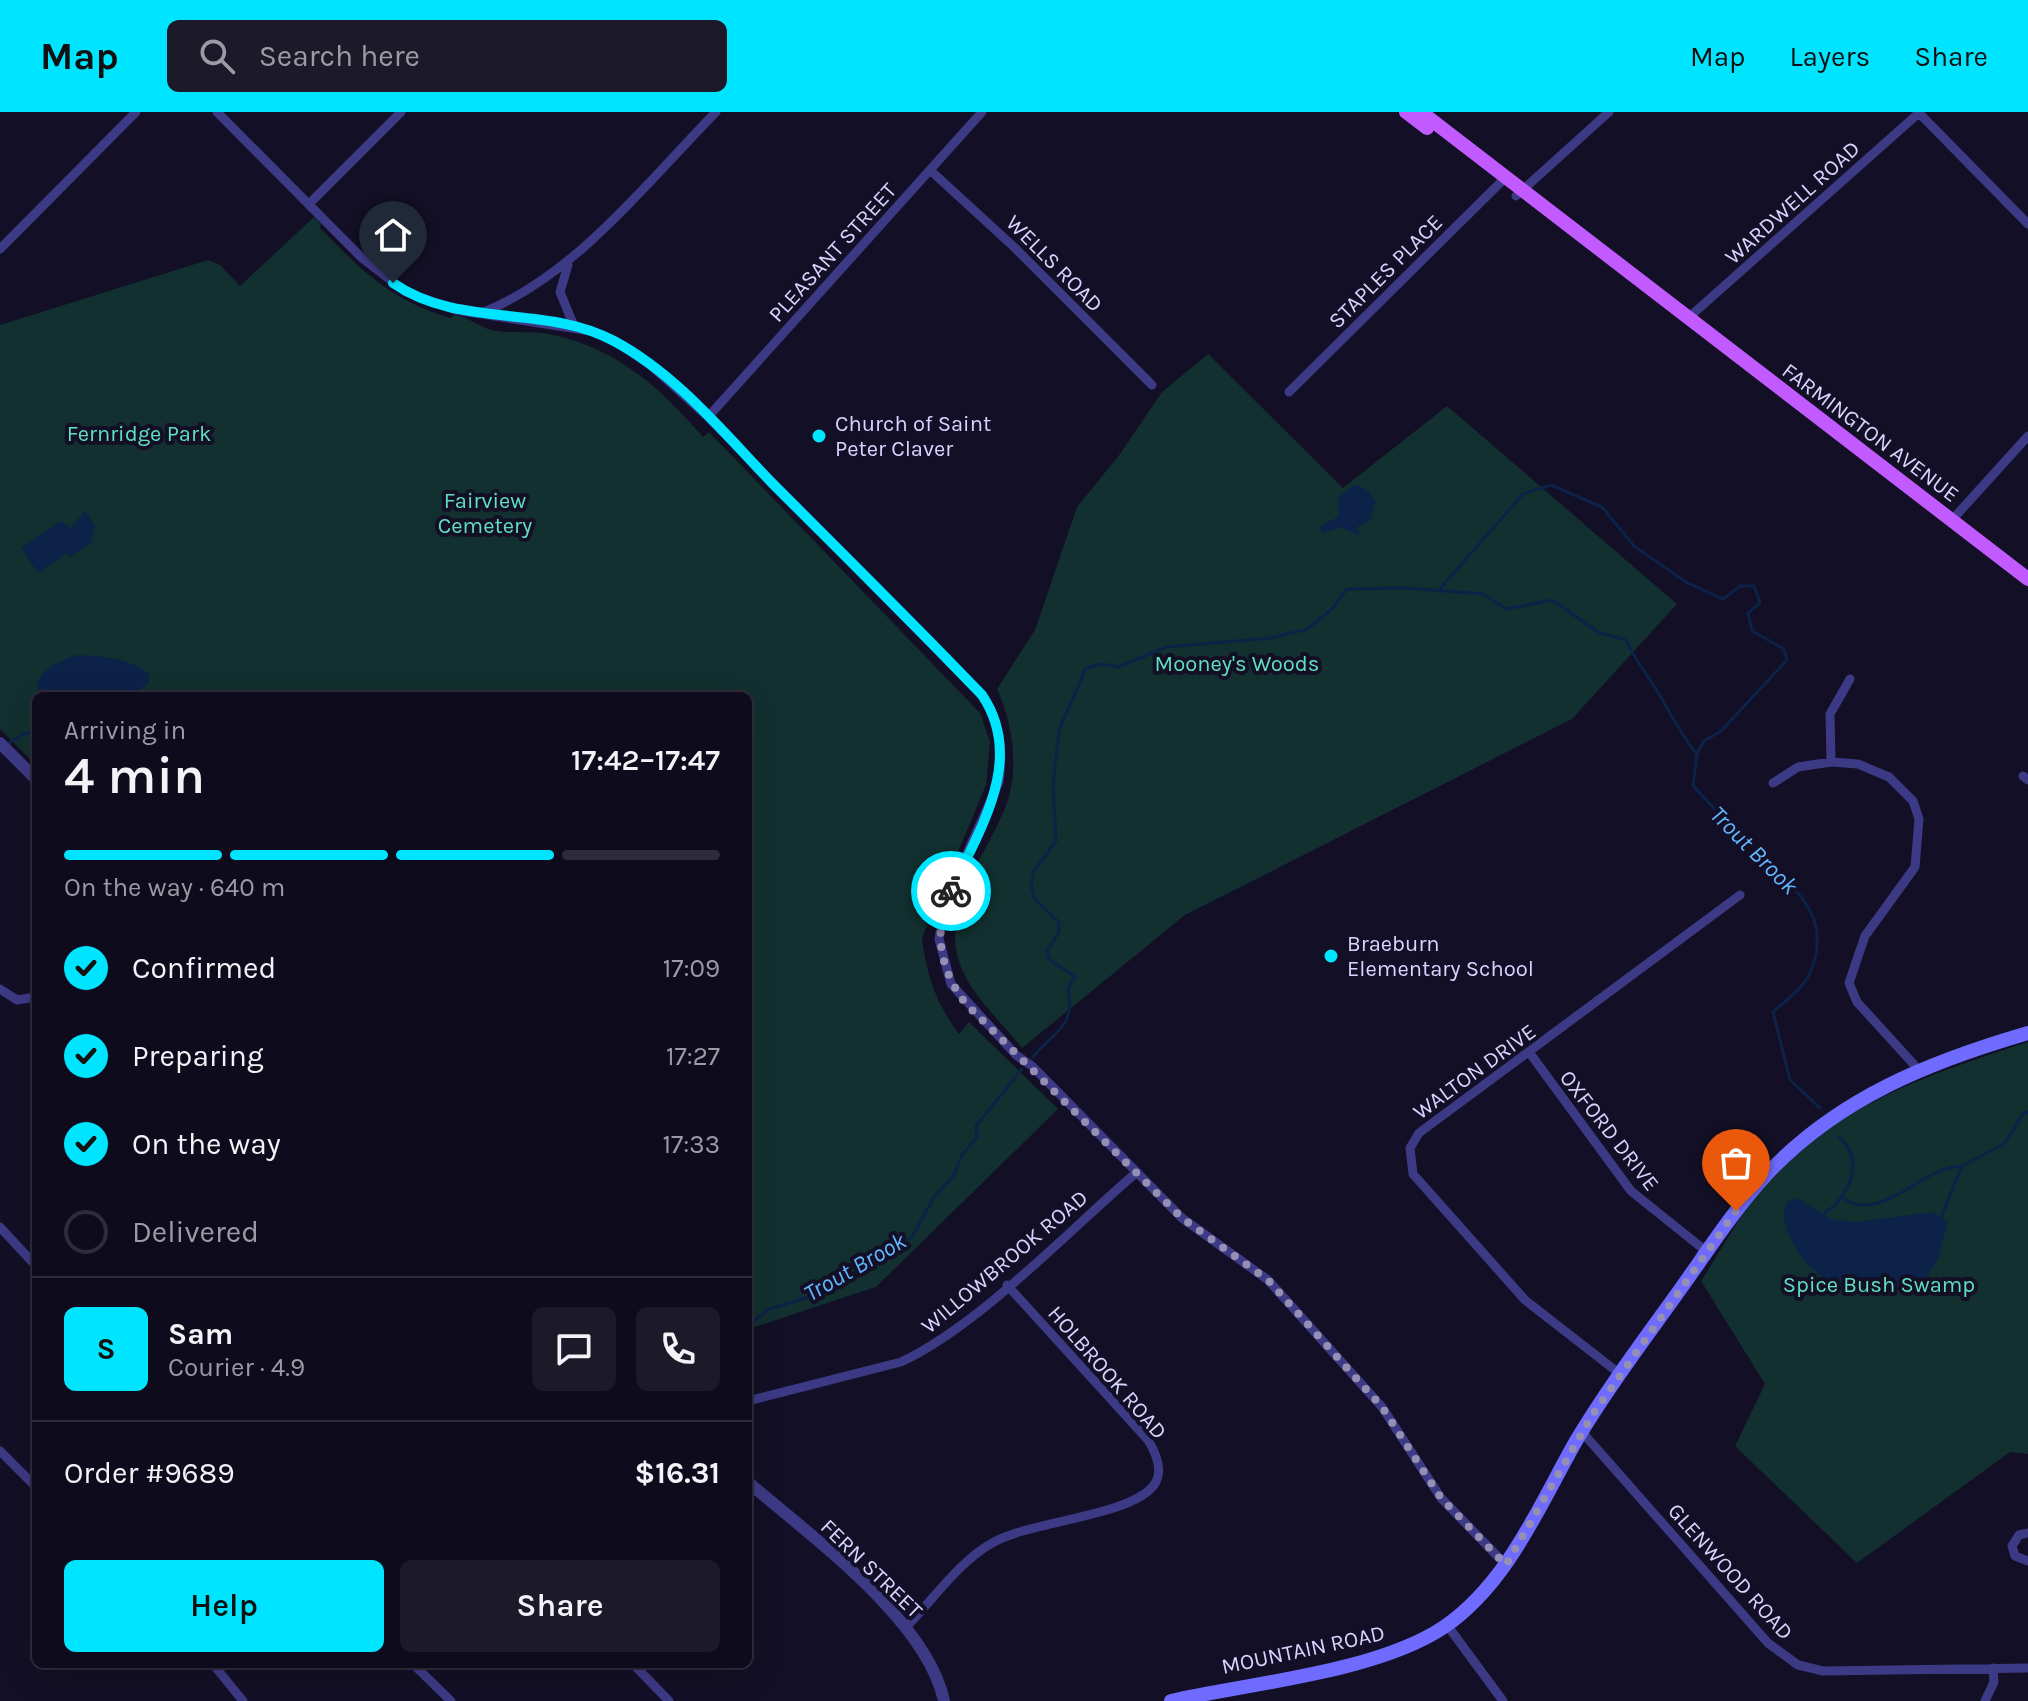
<!DOCTYPE html>
<meta charset="utf-8">
<style>
:root{--surface:#0e0b1c;--page:#1c1929;--text:#f1f3f6;--muted:#9b9ba3;--line:#2e2b3b;--accent:#00e5ff}
body{margin:0;font-family:Karla,sans-serif;background:var(--page);color:var(--text);height:100vh;display:flex;flex-direction:column;font-size:30px;white-space:nowrap}
*{box-sizing:border-box;margin:0}
p{font-size:26px;color:var(--muted)}
.icon{flex:none;width:44px;height:44px;fill:none;stroke:currentColor;stroke-width:2;stroke-linecap:round;stroke-linejoin:round}
.map{position:relative;flex:1;overflow:hidden}
.side{position:absolute;left:32px;top:580px;width:720px;height:976px;display:flex;flex-direction:column;background:var(--surface);border-radius:12px;box-shadow:0 8px 32px #0002,0 0 0 2px var(--line)}
.side>*{flex:none}
.pin{position:absolute;display:grid;place-items:center;width:68px;height:68px;color:#fff;margin:-82px -34px;border-radius:50% 50% 50% 0;rotate:-45deg;box-shadow:0 0 8px #0007}
.pin .icon{rotate:45deg}
.courier{position:absolute;display:grid;place-items:center;width:80px;height:80px;margin:-40px;border:6px solid #00e5ff;border-radius:50%;background:#fff;color:#222;box-shadow:0 2px 10px #0007}
.summary em{font-style:normal;font-weight:600}
.summary div{display:flex;flex-direction:column-reverse}
.summary{display:flex;align-items:center;justify-content:space-between;height:136px;padding:0 32px}
h1{font-size:52px;font-weight:600;line-height:60px}
.bar{display:grid;grid-template-columns:repeat(4,1fr);gap:12px 8px;align-content:center;height:96px;padding:0 32px}
.bar i{height:10px;border-radius:6px;background:var(--line)}
.bar .current{background:var(--accent)}
.bar p{grid-column:span 4}
.line{display:flex;align-items:center;gap:20px;padding:0 32px;border-top:2px solid var(--line)}
.line div{flex:1}
.round{display:grid;place-items:center;flex:none;width:84px;height:84px;border-radius:12px;background:var(--page)}
ol{padding:0 32px;list-style:none}
li{display:flex;align-items:center;gap:24px;height:88px}
li p{margin-inline-start:auto}
li .icon{padding:8px;border-radius:50%;background:var(--accent);color:#111;stroke-width:4}
li:last-child{color:var(--muted)}
li i{width:44px;height:44px;border:4px solid var(--line);border-radius:50%}
.cta{display:flex;gap:16px;margin-top:auto;padding:16px 32px}
.cta a{flex:1;height:92px;border-radius:12px;background:var(--accent);color:#111;font-size:32px;font-weight:600;line-height:92px;text-align:center}
.cta a+a{background:var(--page);color:var(--text)}
header{display:flex;align-items:center;gap:48px;box-sizing:border-box;height:112px;padding:0 40px;background:var(--accent);color:#111}
header strong{font-size:38px}
nav{display:flex;gap:44px;margin-inline-start:auto;font-size:28px}
.search{width:560px;height:72px;background:var(--page);display:flex;align-items:center;gap:20px;box-sizing:border-box;padding:0 28px;border-radius:12px;color:var(--muted);font-size:30px}
.map>svg:first-child{display:block}
.green{fill:#12302f}
.water{fill:#0c2248}
.lines{fill:none;stroke-linecap:round;stroke-linejoin:round}
.stream{stroke:#0c2248;stroke-width:3}
.minor{stroke:#3d3a85;stroke-width:9}
.tertiary{stroke:#3d3a85;stroke-width:12}
.secondary{stroke:#6f6bff;stroke-width:14}
.primary{stroke:#c25bff;stroke-width:14}
.done{stroke:#948fb3;stroke-width:8;stroke-dasharray:0 14.4}
.route{stroke:#00e5ff;stroke-width:10}
.poi-dot{fill:#00e5ff;stroke:#130f26;stroke-width:3}
.labels{text-anchor:middle;stroke-width:8;stroke-linejoin:round;paint-order:stroke}
.street-label{font-size:22px;fill:#d9d4ff;stroke:#130f26}
.poi-label{font-size:22px;fill:#d9d4ff;stroke:#130f26;text-anchor:start}
.park-label{font-size:22px;fill:#5fe0c0;stroke:#130f26}
.water-label{font-size:24px;font-style:italic;fill:#62b6ff;stroke:#130f26}
</style>
<header>
<strong>Map</strong>
<div class="search"><svg class="icon" aria-label="search" viewBox="0 0 24 24"><circle cx="10" cy="10" r="6"/><path d="M15 15l6 6"/></svg>Search here</div>
<nav><a>Map</a><a>Layers</a><a>Share</a></nav>
</header>
<div class="map">
<svg width="2028" height="1589" viewBox="0 0 2028 1589">
<rect width="100%" height="100%" fill="#130f26"/>
<!-- green -->
<path class="green" d="M 314,105 L 321,112 L 320,116 C 363,160 391,188 450,206 L 454,203 C 468,205 475,212 488,217 C 505,223 530,218 549,222 C 615,235 660,275 703,325 L 709,320 L 980,601 L 990,630 L 986,673 L 922,826 C 927,865 936,891 959,922 L 969,910 L 1058,997 L 876,1175 L 748,1217 L 748,584 L 36,584 L 36,653 L 0,617 L 0,213 L 208,148 L 220,153 L 240,174 Z
M 1208,242 L 1343,376 L 1447,294 L 1677,492 L 1572,607 L 1185,803 L 1022,936 C 1001,909 967,880 958,846 C 943,795 987,741 1005,696 C 1020,660 1013,611 997,577 L 1035,518 L 1077,395 L 1120,342 L 1162,280 Z
M 2028,930 L 2028,1342 L 2010,1340 L 1857,1451 L 1735,1334 L 1765,1272 L 1701,1169 C 1722,1137 1741,1100 1766,1072 C 1834,993 1933,961 2028,930 Z"/>
<!-- water -->
<path class="water" d="M 1355,372 L 1369,379 L 1376,390 L 1370,408 L 1357,415 L 1360,424 L 1341,415 L 1322,422 L 1320,414 L 1338,405 L 1339,385 Z
M 85,398 L 95,414 L 91,431 L 70,445 L 67,441 L 38,461 L 21,436 L 61,409 L 71,416 Z
M 76,543 C 101,544 127,545 148,561 L 150,570 L 132,584 L 41,584 L 37,574 C 42,555 59,550 76,543 Z
M 1797,1086 L 1831,1107 L 1855,1110 L 1932,1100 L 1948,1110 L 1938,1147 L 1926,1167 C 1877,1194 1811,1178 1790,1125 C 1785,1111 1781,1103 1787,1090 Z"/>
<g class="lines">
<!-- stream -->
<path class="stream" d="M 1438,479 L 1523,382 L 1551,373 L 1602,395 L 1634,434 L 1686,470 L 1723,487 L 1740,474 L 1754,474 L 1760,491 L 1748,501 L 1752,519 L 1784,537 L 1787,548 L 1721,619 L 1704,629 L 1697,642
M 7,632 L 26,621 L 36,621
M 1033,945 C 1055,918 1076,916 1068,876 L 1075,865 L 1049,847 L 1047,839 L 1059,820 L 1059,810 L 1035,787 L 1031,773 L 1034,759 L 1056,729 L 1053,671 L 1059,618 L 1086,556 L 1102,552 L 1119,555 L 1166,535 L 1271,526 L 1307,517 L 1331,498 L 1347,477 L 1407,476 L 1483,482 L 1507,497 L 1552,488 L 1600,521 L 1626,528 C 1634,547 1646,560 1656,577 C 1670,600 1680,622 1697,642 L 1693,673 C 1723,712 1804,771 1815,811 C 1820,829 1816,850 1808,865 C 1801,878 1784,890 1773,900 L 1790,968 L 1820,996
M 1843,1086 C 1882,1113 1922,1054 1962,1054
M 1824,1102 C 1848,1084 1867,1050 1839,1025
M 1940,1108 L 1962,1054 L 2004,1032 L 2023,1002 L 2028,1000
M 748,1214 L 769,1197 L 819,1182 L 912,1125 L 934,1085 L 954,1063 L 962,1043 L 977,1025 L 976,1014 L 1022,957"/>
<!-- minor -->
<path class="minor" d="M 217,0 L 362,146 L 406,180 L 456,198 L 591,219 L 615,229 L 649,252 L 708,305 L 982,583 C 1001,610 1003,638 999,670 L 945,790 L 939,827 L 951,872 L 1016,943 L 1032,954 L 1182,1106 L 1268,1168 L 1382,1295 L 1441,1386 L 1506,1453
M 1919,1 L 2028,112
M 930,58 L 1014,135 L 1152,273
M 1516,84 L 1609,0
M 309,92 L 401,0
M 0,137 L 136,0
M 568,153 L 560,180 L 574,214
M 484,200 C 577,162 647,70 716,0
M 1687,207 L 1920,0
M 1289,280 L 1506,65
M 708,305 L 982,0
M 1952,408 L 2028,324
M 1831,650 L 1830,602 L 1850,567
M 2023,664 L 2028,668
M 1773,671 L 1798,655 L 1831,650 L 1858,652 L 1889,665 L 1913,689 L 1919,707 L 1915,755 L 1865,824 L 1849,871 L 1857,890 L 1918,957
M 0,877 L 17,888 L 36,885
M 1529,940 L 1631,1079 L 1707,1140
M 0,1115 L 36,1154
M 1620,1262 L 1525,1188 L 1413,1062 L 1410,1036 L 1419,1021 L 1740,783
M 748,1289 L 901,1250 C 981,1212 1068,1119 1137,1060
M 1582,1320 L 1768,1531 L 1798,1553 L 1823,1559 L 2028,1556
M 0,1339 L 36,1375
M 2028,1421 L 2019,1423 L 2012,1434 L 2015,1444 L 2028,1449
M 1447,1513 L 1503,1589
M 906,1515 C 933,1488 960,1448 994,1430 C 1032,1409 1131,1404 1154,1373 C 1164,1359 1156,1341 1148,1328 L 1007,1173
M 213,1552 L 243,1589
M 413,1552 L 451,1589
M 633,1552 L 669,1589
M 1985,1589 L 1994,1570 L 1993,1556"/>
<!-- tertiary -->
<path class="tertiary" d="M 0,631 L 36,667
M 748,1370 C 810,1424 927,1507 944,1589"/>
<!-- secondary -->
<path class="secondary" d="M 1171,1589 C 1251,1571 1377,1560 1444,1515 C 1508,1471 1539,1394 1576,1329 C 1607,1277 1644,1228 1679,1179 C 1707,1140 1733,1099 1766,1063 C 1838,986 1929,950 2028,921"/>
<!-- primary -->
<path class="primary" d="M 1406,0 L 1427,16
M 1421,0 L 2028,467"/>
</g>
<g class="lines">
<!-- done -->
<path class="done" d="M 951,779 C 932,819 940,858 966,892 L 1182,1106 L 1268,1168 L 1382,1295 L 1441,1386 L 1506,1453 L 1593,1302 L 1736,1099"/>
<!-- route -->
<path class="route" d="M 393,171 C 459,217 546,192 614,229 C 676,262 724,321 772,371 C 842,441 913,511 982,583 C 1026,648 979,718 951,779"/>
</g>
<!-- markers -->
<g class="poi-dot">
<circle cx="819" cy="324" r="8"/>
<circle cx="1331" cy="844" r="8"/>
</g>
<g class="labels">
<!-- street labels -->
<g class="street-label">
<text transform="translate(1792 90) rotate(-42)" y="8">WARDWELL ROAD</text>
<text transform="translate(832 140) rotate(-48)" y="8">PLEASANT STREET</text>
<text transform="translate(1055 151) rotate(45)" y="8">WELLS ROAD</text>
<text transform="translate(1385 159) rotate(-45)" y="8">STAPLES PLACE</text>
<text transform="translate(1871 320) rotate(37)" y="8">FARMINGTON AVENUE</text>
<text transform="translate(1474 959) rotate(-36)" y="8">WALTON DRIVE</text>
<text transform="translate(1610 1018) rotate(52)" y="8">OXFORD DRIVE</text>
<text transform="translate(1004 1149) rotate(-40)" y="8">WILLOWBROOK ROAD</text>
<text transform="translate(1108 1260) rotate(49)" y="8">HOLBROOK ROAD</text>
<text transform="translate(872 1456) rotate(44)" y="8">FERN STREET</text>
<text transform="translate(1731 1459) rotate(48)" y="8">GLENWOOD ROAD</text>
<text transform="translate(1303 1537) rotate(-12)" y="8">MOUNTAIN ROAD</text>
</g>
<!-- poi labels -->
<g class="poi-label">
<text x="835" y="319">Church of Saint<tspan x="835" dy="25">Peter Claver</tspan></text>
<text x="1347" y="839">Braeburn<tspan x="1347" dy="25">Elementary School</tspan></text>
</g>
<!-- park labels -->
<g class="park-label">
<text x="139" y="329">Fernridge Park</text>
<text x="485" y="396">Fairview<tspan x="485" dy="25">Cemetery</tspan></text>
<text x="1237" y="559">Mooney's Woods</text>
<text x="1879" y="1180">Spice Bush Swamp</text>
</g>
<!-- water labels -->
<g class="water-label">
<text transform="translate(1754 738) rotate(45)" y="8">Trout Brook</text>
<text transform="translate(855 1155) rotate(-30)" y="8">Trout Brook</text>
</g>
</g>
</svg>
<div class="pin" style="left:1736px;top:1099px;background:#ea580c"><svg class="icon" aria-label="bag" viewBox="0 0 24 24"><path d="M5 8h14l-1 12H6zM9 8a3 3 0 0 1 6 0"/></svg></div>
<div class="pin" style="left:393px;top:171px;background:#1f2937"><svg class="icon" aria-label="home" viewBox="0 0 24 24"><path d="M3 11l9-7 9 7M6 9v11h12V9"/></svg></div>
<div class="courier" style="left:951px;top:779px"><svg class="icon" aria-label="bike" viewBox="0 0 24 24"><circle cx="6" cy="16" r="4"/><circle cx="18" cy="16" r="4"/><path d="M6 16l4-8h5l3 8M10 8l3 8H6M13 5h3"/></svg></div>
<section class="side">
<div class="summary"><div><h1>4 min</h1><p>Arriving in</p></div><em>17:42–17:47</em></div>
<div class="bar"><i class="current"></i><i class="current"></i><i class="current"></i><i></i><p>On the way · 640 m</p></div>
<ol>
<li><svg class="icon" aria-label="check" viewBox="0 0 24 24"><path d="M5 12l5 5 9-10"/></svg>Confirmed<p>17:09</p></li>
<li><svg class="icon" aria-label="check" viewBox="0 0 24 24"><path d="M5 12l5 5 9-10"/></svg>Preparing<p>17:27</p></li>
<li><svg class="icon" aria-label="check" viewBox="0 0 24 24"><path d="M5 12l5 5 9-10"/></svg>On the way<p>17:33</p></li>
<li><i></i>Delivered</li>
</ol>
<div class="line" style="height:144px"><b class="round" style="background:var(--accent);color:#111">S</b><div><b>Sam</b><p>Courier · 4.9</p></div><a class="round"><svg class="icon" aria-label="chat" viewBox="0 0 24 24"><path d="M4 5h16v11H9l-5 4z"/></svg></a><a class="round"><svg class="icon" aria-label="phone" viewBox="0 0 24 24"><path d="M5 4h4l2 5-3 2q2 4 5 5l2-3 5 2v4C11 20 4 13 5 4z"/></svg></a></div>
<div class="line" style="height:104px"><div>Order #9689</div><b>$16.31</b></div>
<div class="cta"><a>Help</a><a>Share</a></div>
</section>
</div>
